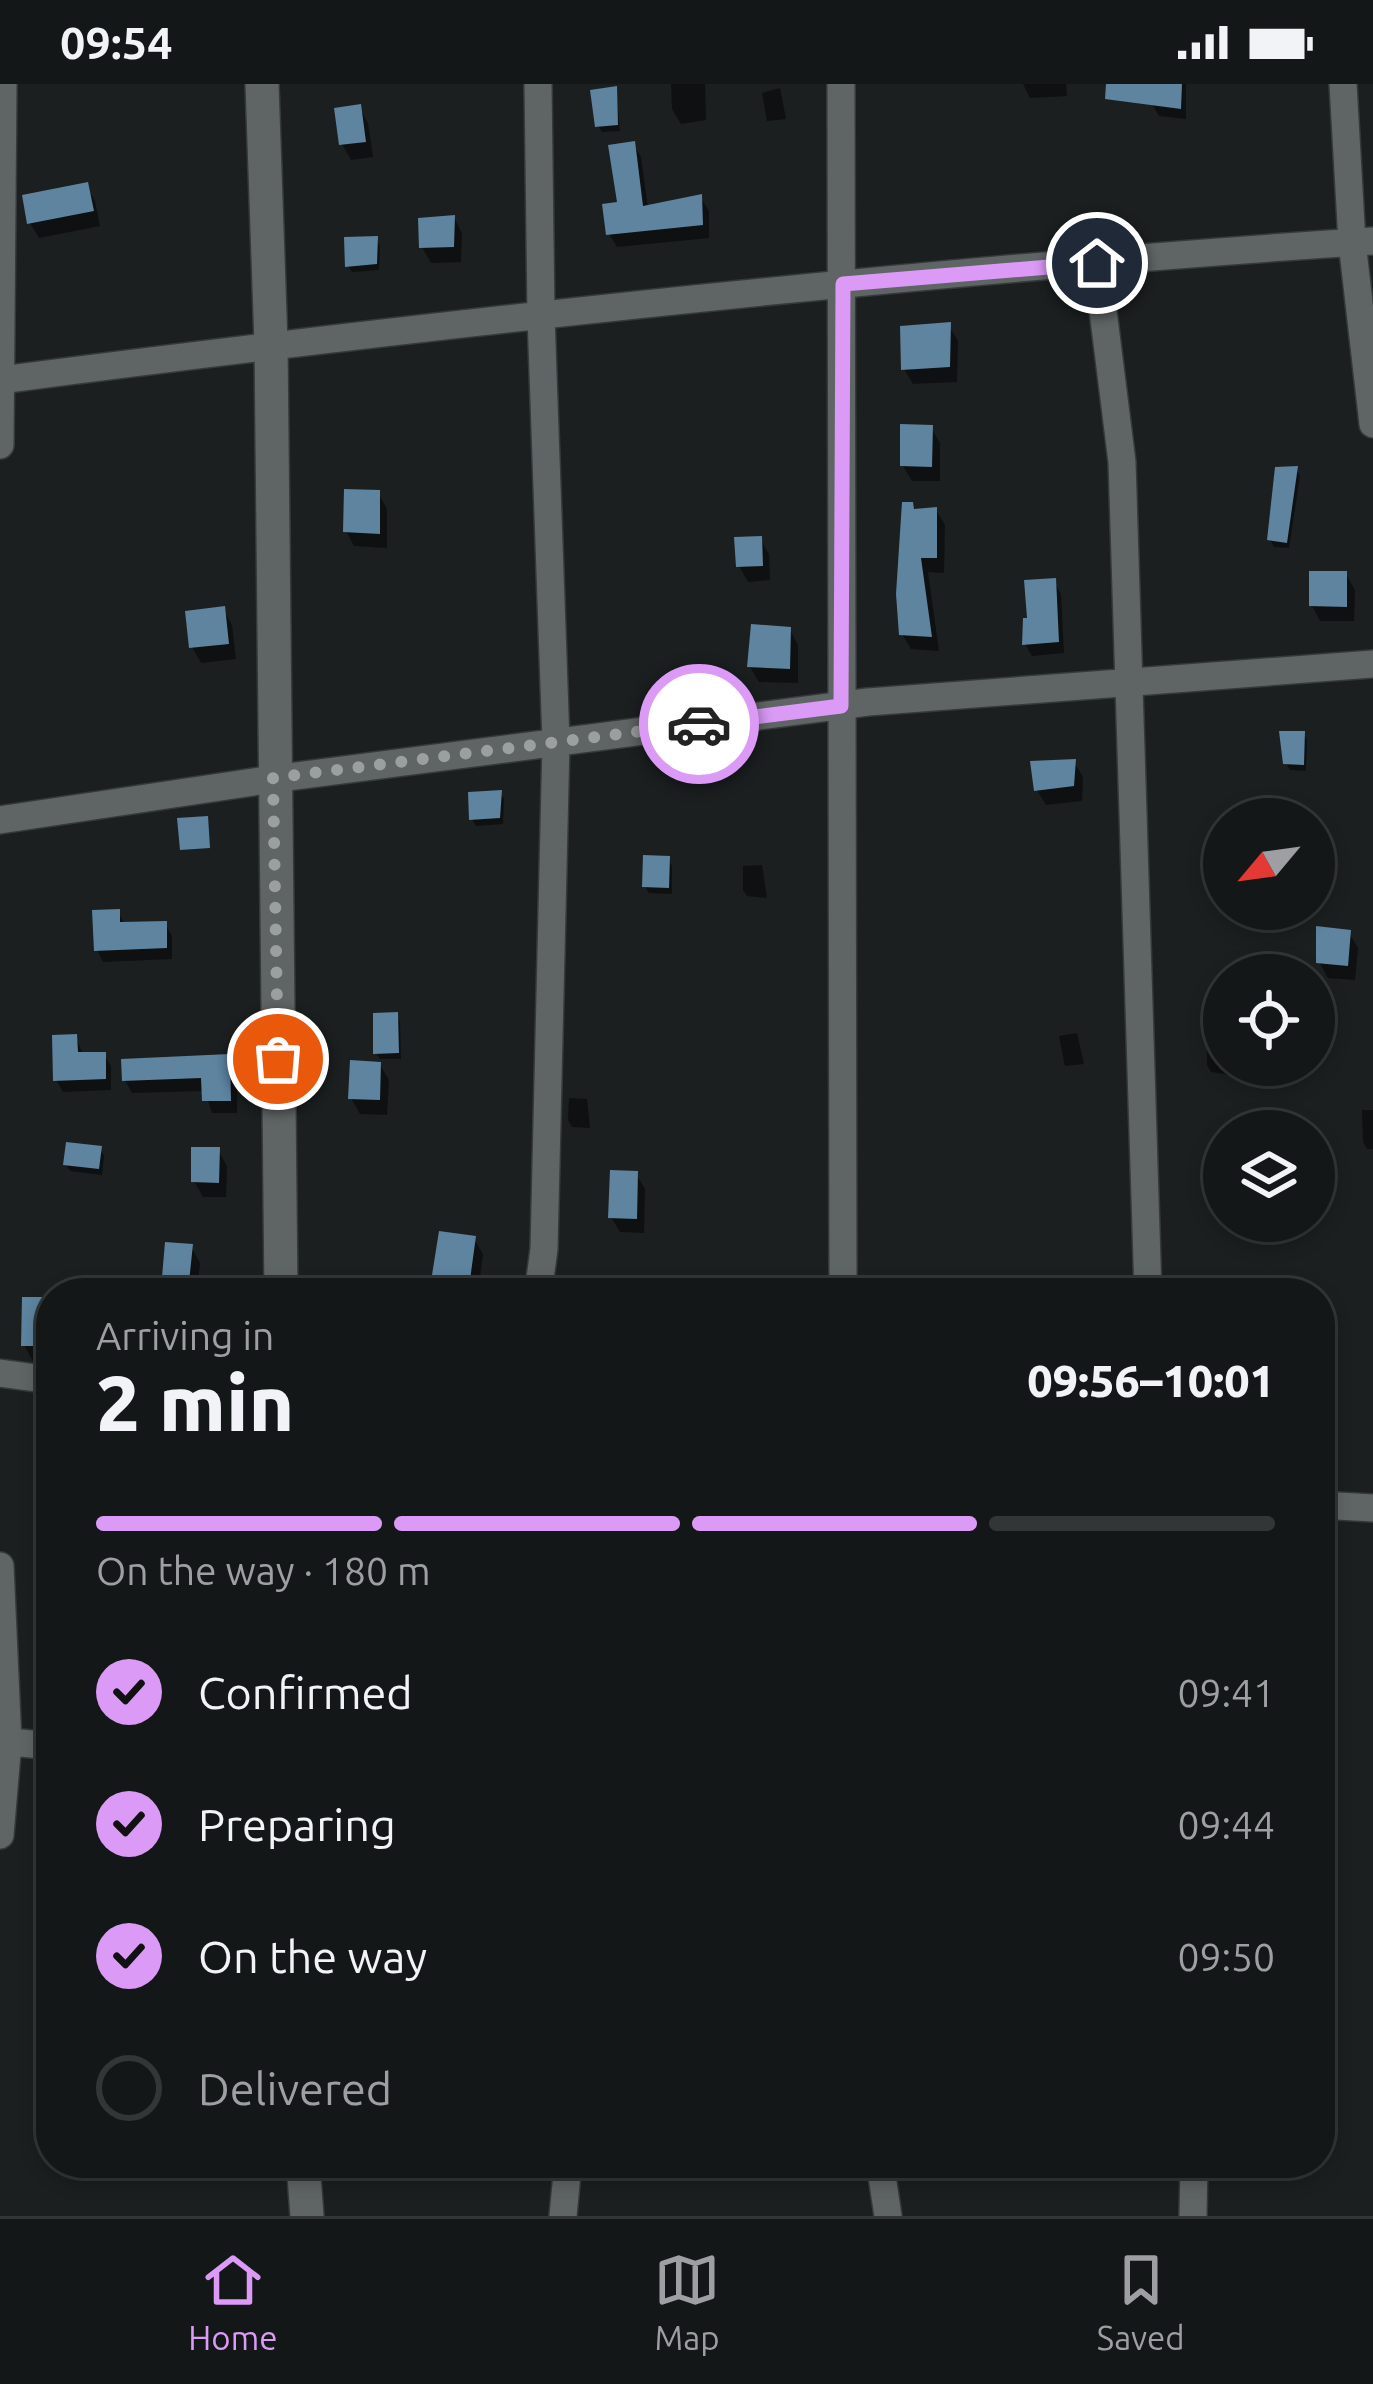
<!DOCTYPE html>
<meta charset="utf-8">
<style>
:root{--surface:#141718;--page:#1d2021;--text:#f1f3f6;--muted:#9d9fa2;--line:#333637;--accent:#da9af6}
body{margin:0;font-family:Ubuntu,sans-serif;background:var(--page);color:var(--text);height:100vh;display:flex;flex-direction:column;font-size:45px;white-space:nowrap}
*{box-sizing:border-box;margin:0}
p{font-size:39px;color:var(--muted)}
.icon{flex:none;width:66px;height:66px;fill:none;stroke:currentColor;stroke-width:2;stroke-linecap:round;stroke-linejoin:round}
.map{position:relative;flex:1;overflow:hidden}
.details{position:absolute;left:36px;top:1194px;width:1299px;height:900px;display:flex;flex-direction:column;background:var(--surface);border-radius:48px;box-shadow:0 6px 18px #0003,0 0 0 3px var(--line)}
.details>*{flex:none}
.needle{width:78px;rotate:241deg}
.tools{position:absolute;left:1203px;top:714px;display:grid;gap:24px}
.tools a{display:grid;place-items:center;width:132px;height:132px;border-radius:50%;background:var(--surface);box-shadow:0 6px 18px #0003,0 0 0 3px var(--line);font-size:60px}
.pin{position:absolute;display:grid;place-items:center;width:102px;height:102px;color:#fff;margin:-51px;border:6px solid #fff;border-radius:50%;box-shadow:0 3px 12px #0007}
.courier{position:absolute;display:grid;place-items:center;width:120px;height:120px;margin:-60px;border:9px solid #da9af6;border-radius:50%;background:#fff;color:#222;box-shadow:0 3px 15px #0007}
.summary em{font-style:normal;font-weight:800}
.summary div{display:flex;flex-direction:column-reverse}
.summary{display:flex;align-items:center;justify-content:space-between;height:204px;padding:0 60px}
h1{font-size:78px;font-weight:800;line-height:90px}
.bar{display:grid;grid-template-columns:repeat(4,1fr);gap:18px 12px;align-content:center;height:144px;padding:0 60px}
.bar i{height:15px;border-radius:9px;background:var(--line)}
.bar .active{background:var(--accent)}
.bar p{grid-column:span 4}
ol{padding:0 60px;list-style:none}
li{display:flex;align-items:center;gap:36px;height:132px}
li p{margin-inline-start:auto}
li .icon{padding:12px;border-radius:50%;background:var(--accent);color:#111;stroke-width:4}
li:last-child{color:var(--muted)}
li i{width:66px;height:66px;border:6px solid var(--line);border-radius:50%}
.status{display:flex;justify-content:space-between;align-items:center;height:84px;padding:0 60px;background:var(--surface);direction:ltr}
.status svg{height:33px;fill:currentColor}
.dock{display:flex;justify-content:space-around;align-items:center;height:168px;border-top:3px solid var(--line);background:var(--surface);font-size:33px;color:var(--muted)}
.dock a{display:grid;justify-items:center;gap:6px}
.dock .active{color:var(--accent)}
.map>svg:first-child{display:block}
.shadow{fill:#0007}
.building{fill:#5e84a0}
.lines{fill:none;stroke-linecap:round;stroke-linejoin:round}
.minor-casing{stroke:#36393a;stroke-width:30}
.tertiary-casing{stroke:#36393a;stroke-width:36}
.minor{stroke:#5f6465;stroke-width:27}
.tertiary{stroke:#5f6465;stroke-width:33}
.done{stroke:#9c9fa0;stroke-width:12;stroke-dasharray:0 21.6}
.route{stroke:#da9af6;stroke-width:15}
</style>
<div class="status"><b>09:54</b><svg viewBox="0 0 49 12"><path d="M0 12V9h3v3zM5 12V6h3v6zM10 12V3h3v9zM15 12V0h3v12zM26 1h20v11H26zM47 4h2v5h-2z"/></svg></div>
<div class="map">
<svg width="1373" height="2132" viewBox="0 0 1373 2132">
<rect width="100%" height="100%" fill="#1b1f20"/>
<!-- shadow -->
<path class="shadow" d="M 671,0 L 705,0 L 706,36 L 681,40 L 672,25 Z
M 1023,0 L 1066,0 L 1067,12 L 1030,14 Z
M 1151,0 L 1186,0 L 1186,35 L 1159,32 L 1152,20 Z
M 780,4 L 786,35 L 767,37 L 762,9 Z
M 616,5 L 620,47 L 602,48 L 598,42 Z
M 359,23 L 368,39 L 373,73 L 351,76 L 342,60 Z
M 633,60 L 641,73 L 648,124 L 701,114 L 709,127 L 709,154 L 617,163 L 609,150 L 620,121 Z
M 86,102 L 95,117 L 100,142 L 39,154 L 30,139 Z
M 454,134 L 462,149 L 461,178 L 431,179 L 422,163 Z
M 376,155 L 380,162 L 379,186 L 352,188 L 348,182 Z
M 949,242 L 958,257 L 957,298 L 913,300 L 904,285 Z
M 931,344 L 940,359 L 940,397 L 912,397 L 903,382 Z
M 1296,385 L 1300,392 L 1289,464 L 1274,463 L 1270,456 Z
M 378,409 L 387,425 L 387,464 L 354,462 L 346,447 Z
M 936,426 L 945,441 L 944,489 L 928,488 L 939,567 L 911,565 L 902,550 L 915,428 Z
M 760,455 L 769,470 L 770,496 L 748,498 L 739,482 Z
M 1346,490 L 1355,506 L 1354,537 L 1320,537 L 1312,522 Z
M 1054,498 L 1061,510 L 1064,569 L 1032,572 L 1025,560 Z
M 223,525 L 232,541 L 236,575 L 201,579 L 192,563 Z
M 790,546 L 798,561 L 798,599 L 759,598 L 750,583 Z
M 1304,650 L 1307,656 L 1306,687 L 1290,686 L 1286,679 Z
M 1074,678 L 1083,693 L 1082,717 L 1046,721 L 1037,706 Z
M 500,709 L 504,715 L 503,740 L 476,742 L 472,735 Z
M 668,775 L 672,782 L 672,810 L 649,809 L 645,802 Z
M 762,781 L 767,814 L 747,812 L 743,806 L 743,782 Z
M 118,828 L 125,840 L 165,840 L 172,852 L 172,875 L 103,878 L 97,866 Z
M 1349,849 L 1358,864 L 1355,896 L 1328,894 L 1319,878 Z
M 397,931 L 400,938 L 401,975 L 380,975 L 376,969 Z
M 1077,949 L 1084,980 L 1065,982 L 1059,952 Z
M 76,953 L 83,971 L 104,971 L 111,982 L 111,1006 L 63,1008 L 56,996 Z
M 1224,953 L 1224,981 L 1231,981 L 1231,991 L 1211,988 L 1207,981 L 1207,955 Z
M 229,974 L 237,987 L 237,1029 L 212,1029 L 205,1007 L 132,1009 L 125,996 Z
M 380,981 L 389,996 L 387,1031 L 360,1030 L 351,1014 Z
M 569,1014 L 587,1015 L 590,1044 L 572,1043 L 568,1036 Z
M 1362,1026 L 1373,1026 L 1373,1065 L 1367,1065 L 1363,1058 Z
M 100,1065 L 104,1072 L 102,1091 L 70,1087 L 66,1081 Z
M 218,1066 L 227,1082 L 226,1113 L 203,1113 L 194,1097 Z
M 636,1090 L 645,1105 L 644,1149 L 620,1148 L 611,1133 Z
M 474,1155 L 483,1170 L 478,1209 L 444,1206 L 435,1190 Z
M 191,1163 L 200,1179 L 197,1209 L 167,1209 L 164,1204 Z
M 750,1201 L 789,1201 L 794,1209 L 712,1209 L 712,1202 L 750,1205 Z
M 44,1216 L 51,1228 L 51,1277 L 33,1277 L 24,1261 Z
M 1320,1447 L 1328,1460 L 1329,1479 L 1320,1480 Z
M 47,1585 L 51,1585 L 51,1611 L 48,1607 Z
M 1320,1698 L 1333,1720 L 1333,1764 L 1320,1763 Z"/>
<!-- building -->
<path class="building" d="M 1106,0 L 1182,0 L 1181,25 L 1105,15 Z
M 617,2 L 618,41 L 595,43 L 590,6 Z
M 361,20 L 366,58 L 339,61 L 334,24 Z
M 635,57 L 643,122 L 702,110 L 703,141 L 606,151 L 602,120 L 617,118 L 608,61 Z
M 88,98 L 94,127 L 27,140 L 22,111 Z
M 455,131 L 454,163 L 419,164 L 418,134 Z
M 378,152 L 377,180 L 345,183 L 344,153 Z
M 951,238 L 950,283 L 901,286 L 900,242 Z
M 900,340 L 933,341 L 932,383 L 900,382 Z
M 1298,382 L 1287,459 L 1267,456 L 1275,383 Z
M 344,405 L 380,406 L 380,450 L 343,448 Z
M 902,418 L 913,418 L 914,425 L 937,423 L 937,474 L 921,474 L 932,553 L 899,551 L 896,510 Z
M 762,452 L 763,482 L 736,483 L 734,453 Z
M 1309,487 L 1347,487 L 1347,523 L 1309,522 Z
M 1056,494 L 1059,558 L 1022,561 L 1023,534 L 1027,534 L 1024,496 Z
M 225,522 L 229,560 L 189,564 L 185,527 Z
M 751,540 L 791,543 L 790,585 L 747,583 Z
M 1279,647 L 1305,647 L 1304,681 L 1283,680 Z
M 1076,675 L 1074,702 L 1034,707 L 1030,677 Z
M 502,706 L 500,734 L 469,736 L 468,708 Z
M 208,732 L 210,764 L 180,766 L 177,734 Z
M 643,771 L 670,772 L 669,804 L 642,803 Z
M 120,825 L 120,838 L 167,837 L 167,864 L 94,867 L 92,826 Z
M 1316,842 L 1351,846 L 1348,882 L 1316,879 Z
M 398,928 L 399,969 L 373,970 L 373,929 Z
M 77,950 L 78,968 L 106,968 L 106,995 L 53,997 L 52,951 Z
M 230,970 L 231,1017 L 202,1017 L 201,994 L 122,997 L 121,975 Z
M 350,976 L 381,978 L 380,1016 L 348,1015 Z
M 66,1058 L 102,1062 L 99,1085 L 63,1081 Z
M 191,1063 L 220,1063 L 219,1099 L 191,1098 Z
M 610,1086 L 638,1087 L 637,1135 L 608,1134 Z
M 439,1147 L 476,1152 L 470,1196 L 432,1191 Z
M 165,1158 L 193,1160 L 188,1208 L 161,1205 Z
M 22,1213 L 46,1213 L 46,1262 L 21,1262 Z"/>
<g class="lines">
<defs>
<path id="minor" d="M 538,0 L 541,232 L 556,658 L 544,1165 L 538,1209
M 841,0 L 843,1209
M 1343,0 L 1352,158 L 1373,340
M 1097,179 L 1122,378 L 1148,1209
M 0,296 C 456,237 914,187 1373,157
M 0,361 L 3,0
M 0,736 L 273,695 L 868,618 L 1373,580
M 0,1289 L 51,1296
M 1320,1421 L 1373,1424
M 0,1482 L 8,1658 L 0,1751
M 0,1657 L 51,1662
M 880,2079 L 888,2132
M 563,2132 L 568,2079
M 1193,2132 L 1194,2079"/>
<path id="tertiary" d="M 262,0 L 271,260 L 281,1209
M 303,2079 L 307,2132"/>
</defs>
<!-- minor casing -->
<use href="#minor" class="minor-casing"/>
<!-- tertiary casing -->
<use href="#tertiary" class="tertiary-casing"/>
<!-- minor -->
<use href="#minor" class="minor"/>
<!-- tertiary -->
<use href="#tertiary" class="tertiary"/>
</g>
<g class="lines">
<!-- done -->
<path class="done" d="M 278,975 L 273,694 L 699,640"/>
<!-- route -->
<path class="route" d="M 699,640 L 841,622 L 843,200 L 1097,179"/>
</g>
</svg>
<div class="tools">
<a><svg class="needle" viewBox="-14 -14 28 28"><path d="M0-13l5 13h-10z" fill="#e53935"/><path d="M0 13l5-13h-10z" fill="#9d9fa2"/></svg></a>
<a><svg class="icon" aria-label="locate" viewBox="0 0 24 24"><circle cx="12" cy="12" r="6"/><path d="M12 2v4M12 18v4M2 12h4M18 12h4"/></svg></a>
<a><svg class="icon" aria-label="layers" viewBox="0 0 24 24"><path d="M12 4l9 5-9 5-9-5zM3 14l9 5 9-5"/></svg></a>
</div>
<div class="pin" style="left:278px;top:975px;background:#ea580c"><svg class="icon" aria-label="bag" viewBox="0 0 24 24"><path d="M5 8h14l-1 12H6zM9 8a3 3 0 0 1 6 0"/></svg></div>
<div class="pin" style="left:1097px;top:179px;background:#1f2937"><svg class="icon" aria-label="home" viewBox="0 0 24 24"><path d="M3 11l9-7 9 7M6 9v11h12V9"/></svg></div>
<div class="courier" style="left:699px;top:640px"><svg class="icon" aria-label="car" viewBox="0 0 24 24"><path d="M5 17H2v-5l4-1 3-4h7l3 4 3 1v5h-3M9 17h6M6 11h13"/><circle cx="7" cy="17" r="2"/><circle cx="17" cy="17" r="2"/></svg></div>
<section class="details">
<div class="summary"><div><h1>2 min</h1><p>Arriving in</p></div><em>09:56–10:01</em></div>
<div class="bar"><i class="active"></i><i class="active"></i><i class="active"></i><i></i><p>On the way · 180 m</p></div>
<ol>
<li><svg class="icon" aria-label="check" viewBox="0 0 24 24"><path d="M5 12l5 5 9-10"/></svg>Confirmed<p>09:41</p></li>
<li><svg class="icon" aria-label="check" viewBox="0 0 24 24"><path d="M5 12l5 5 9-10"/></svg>Preparing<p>09:44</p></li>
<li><svg class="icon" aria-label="check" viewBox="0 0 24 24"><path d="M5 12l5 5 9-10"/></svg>On the way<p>09:50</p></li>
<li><i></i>Delivered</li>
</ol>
</section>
</div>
<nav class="dock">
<a class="active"><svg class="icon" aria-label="home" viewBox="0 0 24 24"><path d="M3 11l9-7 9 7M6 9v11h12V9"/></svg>Home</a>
<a><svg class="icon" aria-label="map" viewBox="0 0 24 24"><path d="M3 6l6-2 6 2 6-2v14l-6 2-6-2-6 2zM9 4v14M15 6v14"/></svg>Map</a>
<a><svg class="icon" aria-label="saved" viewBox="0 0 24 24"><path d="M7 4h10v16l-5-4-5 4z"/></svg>Saved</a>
</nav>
